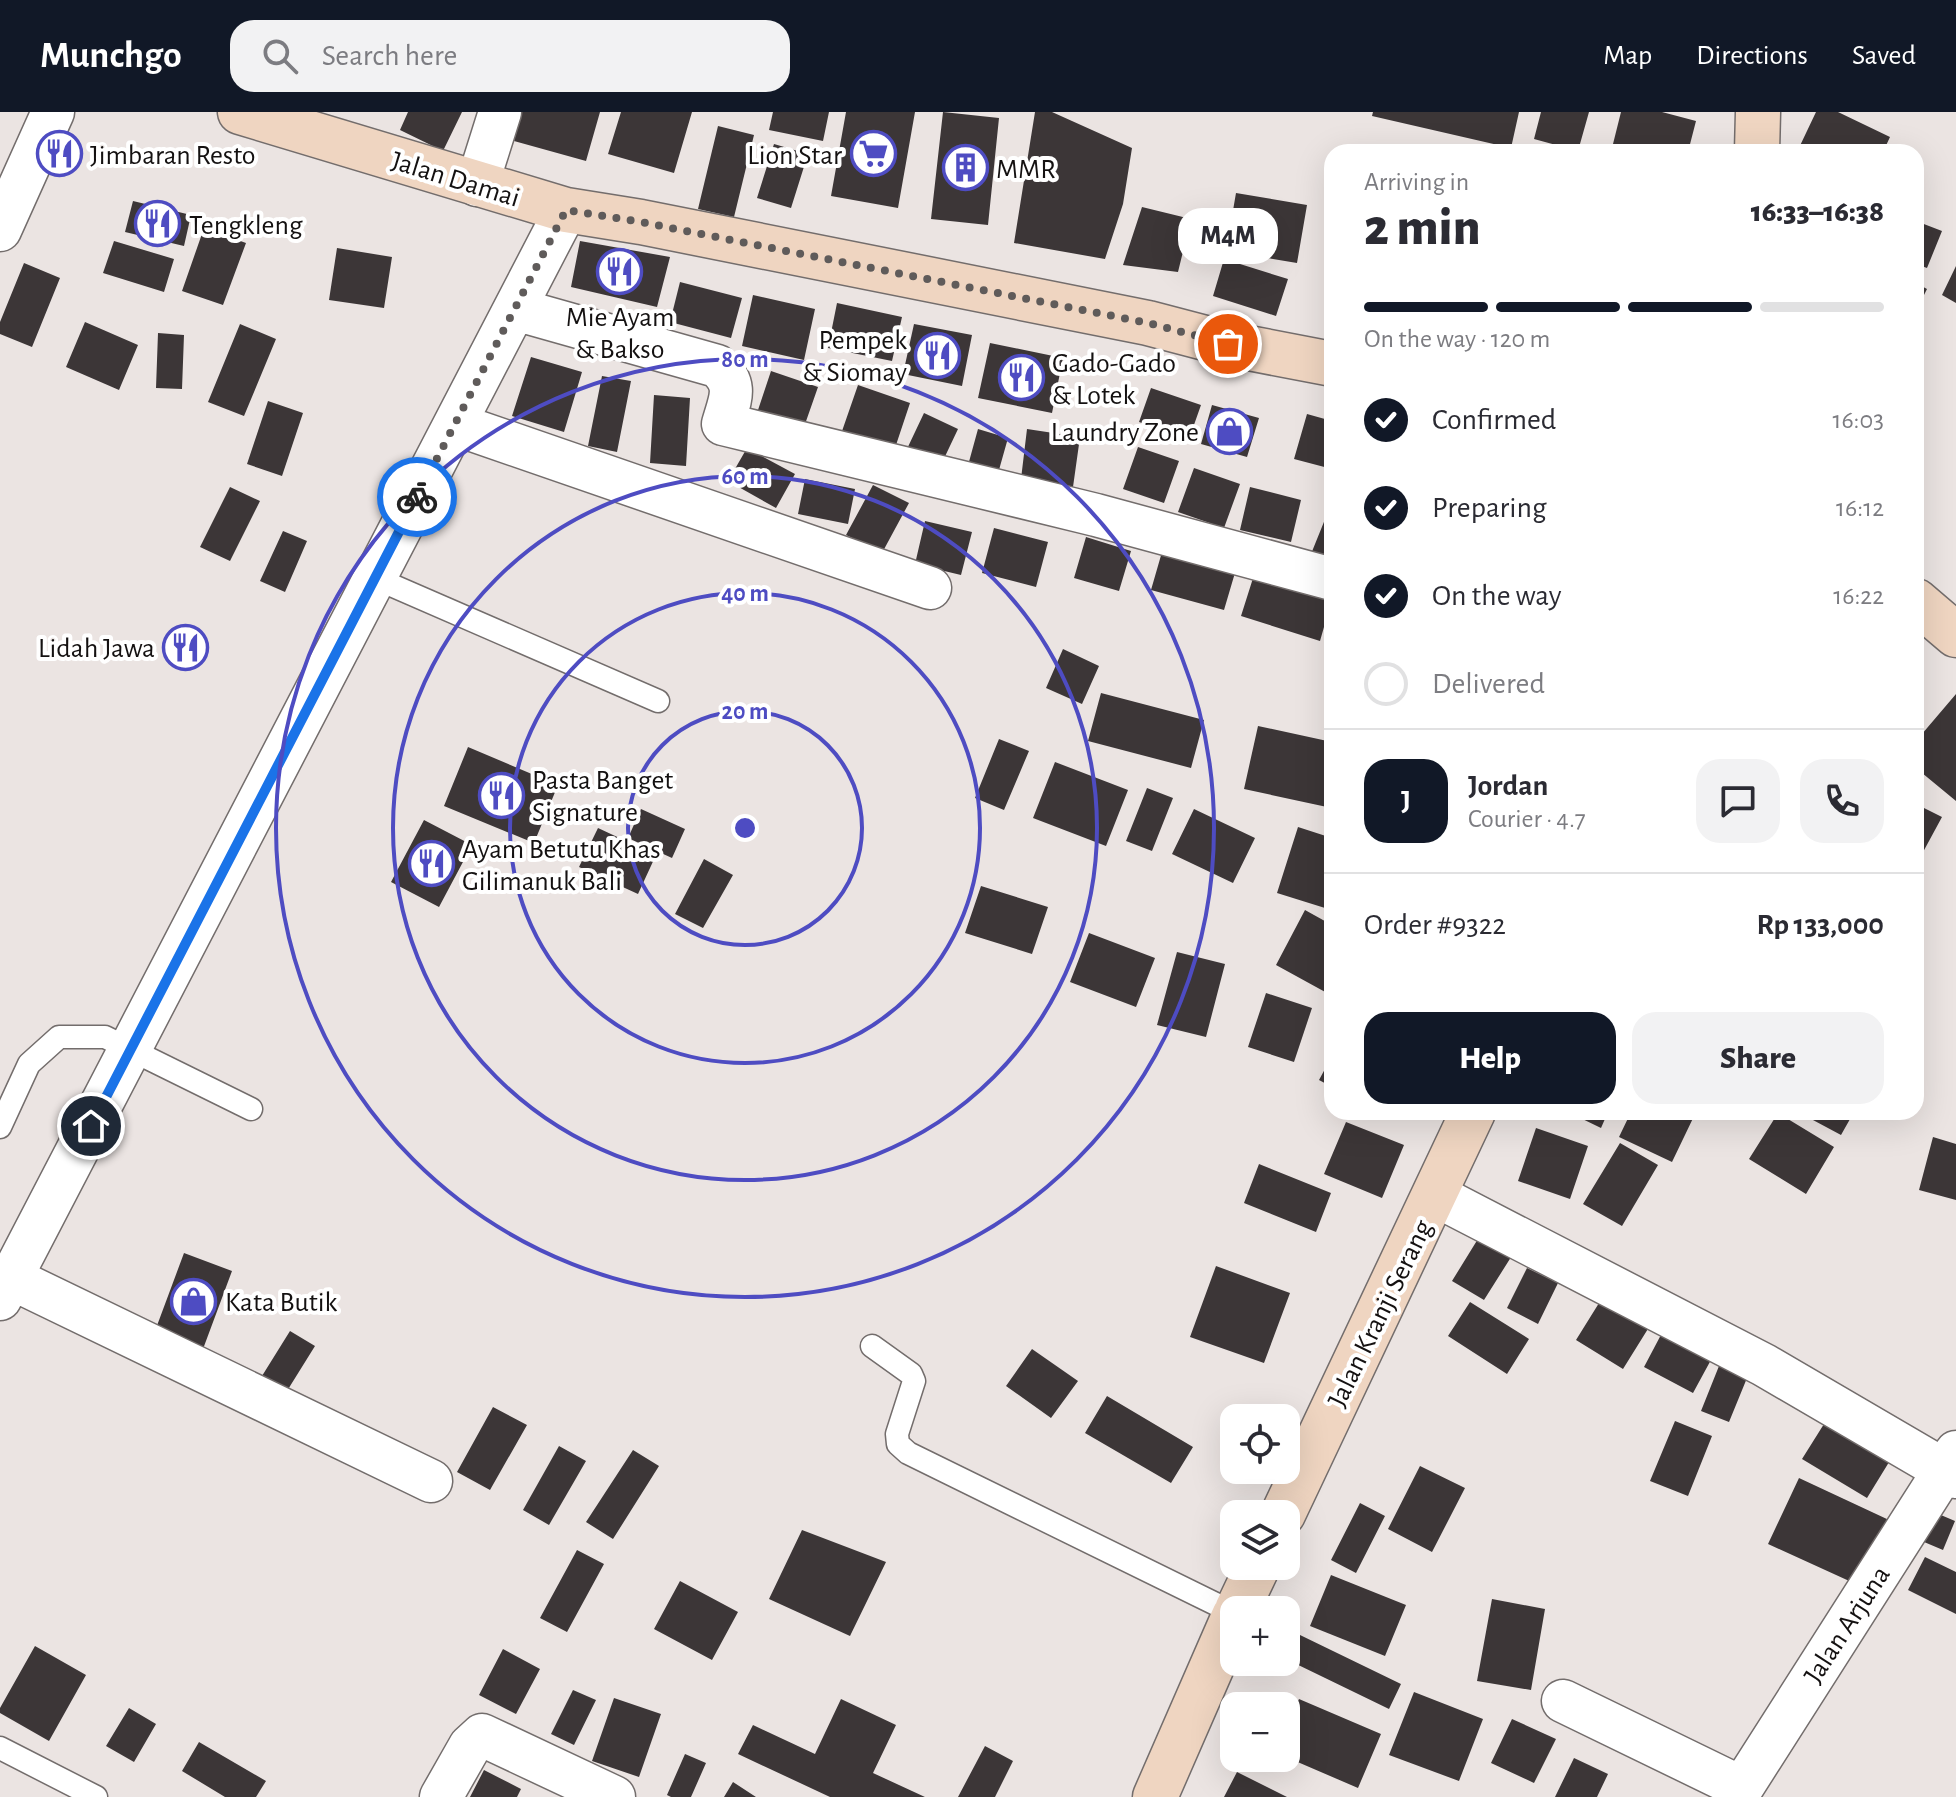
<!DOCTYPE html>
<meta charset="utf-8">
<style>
:root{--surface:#fff;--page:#f2f2f3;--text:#2b2b33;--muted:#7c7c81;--line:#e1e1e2;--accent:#111827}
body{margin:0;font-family:"Alegreya Sans",sans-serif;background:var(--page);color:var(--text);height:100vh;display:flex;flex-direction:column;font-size:30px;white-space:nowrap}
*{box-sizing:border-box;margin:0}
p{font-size:26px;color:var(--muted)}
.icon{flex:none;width:44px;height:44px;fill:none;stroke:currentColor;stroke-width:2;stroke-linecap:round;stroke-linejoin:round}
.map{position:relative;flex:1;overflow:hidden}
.sheet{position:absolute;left:1324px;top:32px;width:600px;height:976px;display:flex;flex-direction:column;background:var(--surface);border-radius:24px;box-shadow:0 8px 32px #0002}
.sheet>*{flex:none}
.tools{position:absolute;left:1220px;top:1292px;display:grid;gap:16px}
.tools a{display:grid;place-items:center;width:80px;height:80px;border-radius:16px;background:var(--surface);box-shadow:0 8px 32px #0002;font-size:40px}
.pin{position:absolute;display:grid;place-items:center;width:68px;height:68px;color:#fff;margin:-34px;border:4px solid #fff;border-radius:50%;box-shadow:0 2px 8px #0007}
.courier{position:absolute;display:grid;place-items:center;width:80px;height:80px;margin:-40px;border:6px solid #1a73e8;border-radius:50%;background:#fff;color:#222;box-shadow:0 2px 10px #0007}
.bubble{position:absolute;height:56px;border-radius:24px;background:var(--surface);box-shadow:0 8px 32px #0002;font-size:26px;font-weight:800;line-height:56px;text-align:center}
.overview em{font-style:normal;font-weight:800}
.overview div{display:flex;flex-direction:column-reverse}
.overview{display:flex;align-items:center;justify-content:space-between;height:136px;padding:0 40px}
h1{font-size:52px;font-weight:800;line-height:60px}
.bar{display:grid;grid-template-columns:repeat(4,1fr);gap:12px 8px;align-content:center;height:96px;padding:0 40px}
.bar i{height:10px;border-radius:6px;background:var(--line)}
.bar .current{background:var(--accent)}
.bar p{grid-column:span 4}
.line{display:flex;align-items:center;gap:20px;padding:0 40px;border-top:2px solid var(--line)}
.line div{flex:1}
.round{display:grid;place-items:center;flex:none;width:84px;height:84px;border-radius:24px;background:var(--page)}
ol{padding:0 40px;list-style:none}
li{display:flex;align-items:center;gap:24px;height:88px}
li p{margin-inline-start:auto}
li .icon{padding:8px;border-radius:50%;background:var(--accent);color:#fff;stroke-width:4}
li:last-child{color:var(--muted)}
li i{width:44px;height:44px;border:4px solid var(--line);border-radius:50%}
.action{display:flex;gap:16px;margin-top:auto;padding:16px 40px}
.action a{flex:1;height:92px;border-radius:24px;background:var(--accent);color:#fff;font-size:32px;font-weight:800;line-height:92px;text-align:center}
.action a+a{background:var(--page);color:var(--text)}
header{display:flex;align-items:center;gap:48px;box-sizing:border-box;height:112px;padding:0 40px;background:var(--accent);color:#fff}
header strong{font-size:38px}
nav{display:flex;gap:44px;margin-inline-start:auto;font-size:28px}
.search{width:560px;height:72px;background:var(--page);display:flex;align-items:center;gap:20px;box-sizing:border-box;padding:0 28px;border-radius:24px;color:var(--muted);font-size:30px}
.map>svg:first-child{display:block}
.building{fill:#3c3637}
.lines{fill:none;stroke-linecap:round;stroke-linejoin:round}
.lane-casing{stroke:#736d6c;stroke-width:25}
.street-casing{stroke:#736d6c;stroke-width:45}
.secondary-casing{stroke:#736d6c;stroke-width:47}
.lane{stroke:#fff;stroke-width:22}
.street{stroke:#fff;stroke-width:42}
.secondary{stroke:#efd5c1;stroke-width:44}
.done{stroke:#5f5b5a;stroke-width:8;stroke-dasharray:0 14.4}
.route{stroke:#1a73e8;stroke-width:10}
.ring{fill:none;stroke:#4e4cc2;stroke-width:4}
.labels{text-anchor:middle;stroke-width:8;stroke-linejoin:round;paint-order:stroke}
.poi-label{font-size:28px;fill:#141111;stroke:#fff;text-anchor:start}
.street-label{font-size:28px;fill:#141111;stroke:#fff}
.centre{fill:#4e4cc2;stroke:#fff;stroke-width:4}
.ring-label{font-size:24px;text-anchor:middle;font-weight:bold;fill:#4e4cc2;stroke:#fff;stroke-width:8;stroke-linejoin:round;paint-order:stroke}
</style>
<header>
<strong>Munchgo</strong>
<div class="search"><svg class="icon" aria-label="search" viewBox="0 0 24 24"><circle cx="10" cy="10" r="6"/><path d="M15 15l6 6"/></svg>Search here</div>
<nav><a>Map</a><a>Directions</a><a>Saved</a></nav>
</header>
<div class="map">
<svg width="1956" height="1685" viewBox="0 0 1956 1685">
<rect width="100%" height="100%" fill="#ebe4e2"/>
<!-- building -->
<path class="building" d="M 408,0 L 462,0 L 443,39 L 400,18 Z
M 522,0 L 600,0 L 586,49 L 514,29 Z
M 621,0 L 692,0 L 674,61 L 608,42 Z
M 773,0 L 829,0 L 823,29 L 769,18 Z
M 846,0 L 915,0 L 898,96 L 831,84 Z
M 943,0 L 999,6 L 988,113 L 931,107 Z
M 1035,0 L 1052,0 L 1132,36 L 1123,92 L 1105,147 L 1014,131 Z
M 1373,0 L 1519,0 L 1511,36 L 1372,4 Z
M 1541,0 L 1589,0 L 1578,39 L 1534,27 Z
M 1621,0 L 1662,0 L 1696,9 L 1688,40 L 1611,40 Z
M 1816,0 L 1838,0 L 1890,25 L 1883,40 L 1797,40 Z
M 718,14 L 754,23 L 734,105 L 698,97 Z
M 774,32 L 808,42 L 791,96 L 757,86 Z
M 1236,81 L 1307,93 L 1297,151 L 1226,139 Z
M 133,89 L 191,103 L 184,134 L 125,120 Z
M 1142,95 L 1191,107 L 1178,160 L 1123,153 Z
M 1916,109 L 1942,119 L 1927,156 L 1916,152 Z
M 204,116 L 246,131 L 223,193 L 182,179 Z
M 114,129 L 174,147 L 164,180 L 103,161 Z
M 580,129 L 670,145 L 657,195 L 571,175 Z
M 337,136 L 392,145 L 384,196 L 329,188 Z
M 1224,147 L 1288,167 L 1276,204 L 1213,184 Z
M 24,151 L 60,166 L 32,235 L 0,222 L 0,210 Z
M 1956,154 L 1956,191 L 1942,183 Z
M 680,170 L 742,186 L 731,226 L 670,210 Z
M 1916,171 L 1927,177 L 1916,199 Z
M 753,183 L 815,197 L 804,248 L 742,234 Z
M 837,191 L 902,205 L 892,249 L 828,236 Z
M 85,210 L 138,233 L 119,278 L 66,255 Z
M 240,212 L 276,227 L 244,304 L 208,290 Z
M 914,212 L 972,223 L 962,274 L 903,262 Z
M 158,221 L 184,223 L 182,277 L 156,276 Z
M 990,231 L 1063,246 L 1052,301 L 978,286 Z
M 531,245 L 582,260 L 564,320 L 512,304 Z
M 771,259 L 818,275 L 804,315 L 757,301 Z
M 602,264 L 631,269 L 617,340 L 588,334 Z
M 858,273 L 910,291 L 894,339 L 841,322 Z
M 1151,276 L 1201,293 L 1189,327 L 1139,310 Z
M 654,283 L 690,286 L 686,354 L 650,351 Z
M 268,289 L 303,301 L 282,364 L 247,352 Z
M 1212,293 L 1259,306 L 1247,345 L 1201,332 Z
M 924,301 L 958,317 L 940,355 L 906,339 Z
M 1307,302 L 1332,309 L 1332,357 L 1294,347 Z
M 978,317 L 1008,326 L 997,365 L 967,357 Z
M 1027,317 L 1080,325 L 1073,375 L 1021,367 Z
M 1138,335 L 1179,349 L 1164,391 L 1123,377 Z
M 747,336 L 795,362 L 776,396 L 728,369 Z
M 1194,356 L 1240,372 L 1224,416 L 1178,400 Z
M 805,367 L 855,377 L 848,412 L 798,402 Z
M 873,373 L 909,391 L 882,441 L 846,423 Z
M 230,375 L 260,389 L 230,449 L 200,435 Z
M 1250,375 L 1301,388 L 1291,430 L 1240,418 Z
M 1332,390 L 1332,450 L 1311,442 Z
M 925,409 L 972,420 L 961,463 L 915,452 Z
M 994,416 L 1048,430 L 1036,475 L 982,461 Z
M 283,419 L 307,429 L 285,480 L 260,469 Z
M 1086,425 L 1131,439 L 1119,479 L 1074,466 Z
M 1164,433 L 1237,454 L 1224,498 L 1151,478 Z
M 1254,463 L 1332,487 L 1320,529 L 1241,504 Z
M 1063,537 L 1099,554 L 1082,592 L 1046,576 Z
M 1101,581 L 1204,608 L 1191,656 L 1088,629 Z
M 1956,582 L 1956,689 L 1916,656 L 1916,629 Z
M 1258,614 L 1332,630 L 1332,675 L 1327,695 L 1244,677 Z
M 999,627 L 1029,639 L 1004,698 L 975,686 Z
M 468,635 L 558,673 L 534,731 L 444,694 Z
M 1055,650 L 1128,678 L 1106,734 L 1033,706 Z
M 1147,676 L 1173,686 L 1152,739 L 1126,729 Z
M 1916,692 L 1942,705 L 1916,753 Z
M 641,697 L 685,717 L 672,746 L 628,726 Z
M 1194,697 L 1255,726 L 1233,771 L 1172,742 Z
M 424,708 L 472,733 L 439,795 L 391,770 Z
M 1298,715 L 1332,726 L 1332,775 L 1325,796 L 1277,781 Z
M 598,716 L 656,743 L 638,782 L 579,755 Z
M 704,747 L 733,763 L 703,816 L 675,802 Z
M 981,774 L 1048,795 L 1032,842 L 965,821 Z
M 1305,798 L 1332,813 L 1332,871 L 1327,881 L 1276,853 Z
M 1089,821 L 1155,846 L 1136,895 L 1070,870 Z
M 1177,840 L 1225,852 L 1206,925 L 1157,913 Z
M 1266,881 L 1312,896 L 1294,950 L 1248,935 Z
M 1332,944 L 1332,975 L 1319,968 Z
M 1568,1000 L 1608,1000 L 1601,1016 Z
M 1631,1000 L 1696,1000 L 1672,1050 L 1619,1025 Z
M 1798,1000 L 1854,1000 L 1841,1023 Z
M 1778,1001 L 1834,1035 L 1806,1082 L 1749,1047 Z
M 1346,1010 L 1404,1033 L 1382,1086 L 1324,1062 Z
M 1536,1016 L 1588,1034 L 1570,1087 L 1518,1069 Z
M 1933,1025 L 1956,1032 L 1956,1088 L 1919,1078 Z
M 1620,1031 L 1658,1053 L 1622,1114 L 1583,1092 Z
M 1259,1052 L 1331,1081 L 1316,1120 L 1244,1091 Z
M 1481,1122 L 1513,1142 L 1484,1188 L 1452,1169 Z
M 184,1141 L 232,1159 L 203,1237 L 155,1219 Z
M 1216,1154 L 1290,1181 L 1264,1251 L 1190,1225 Z
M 1527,1156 L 1558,1171 L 1538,1212 L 1507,1196 Z
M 1604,1183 L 1651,1212 L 1623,1257 L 1576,1228 Z
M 1470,1190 L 1529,1227 L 1507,1262 L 1448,1224 Z
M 290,1219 L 315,1234 L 282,1287 L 257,1272 Z
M 1663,1219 L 1712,1246 L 1693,1281 L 1644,1255 Z
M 1032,1237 L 1078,1269 L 1051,1306 L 1006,1274 Z
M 1719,1254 L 1747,1266 L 1729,1310 L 1701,1299 Z
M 1107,1284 L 1193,1335 L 1171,1371 L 1085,1321 Z
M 493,1295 L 527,1313 L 490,1378 L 457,1360 Z
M 1829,1304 L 1894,1342 L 1867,1386 L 1802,1347 Z
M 1675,1309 L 1712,1324 L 1688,1384 L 1650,1369 Z
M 559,1334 L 586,1349 L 549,1413 L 523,1398 Z
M 633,1338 L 659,1354 L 613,1427 L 586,1410 Z
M 1420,1354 L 1465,1376 L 1432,1440 L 1388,1417 Z
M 1799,1366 L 1889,1408 L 1858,1473 L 1768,1432 Z
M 1360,1391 L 1385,1404 L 1356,1461 L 1331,1448 Z
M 1929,1398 L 1955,1409 L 1943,1438 L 1917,1427 Z
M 802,1418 L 886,1450 L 850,1524 L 769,1487 Z
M 577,1438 L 604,1452 L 567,1520 L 540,1506 Z
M 1925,1445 L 1956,1460 L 1956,1502 L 1908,1478 Z
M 1331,1463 L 1406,1493 L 1385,1544 L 1310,1514 Z
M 680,1469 L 738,1500 L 712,1548 L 654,1517 Z
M 1492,1487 L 1545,1497 L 1531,1578 L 1477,1569 Z
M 1300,1523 L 1401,1572 L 1389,1597 L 1288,1548 Z
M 35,1534 L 86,1563 L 49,1629 L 0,1601 L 0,1596 Z
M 503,1537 L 540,1557 L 516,1602 L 479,1583 Z
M 573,1578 L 596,1588 L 574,1633 L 551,1622 Z
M 1414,1580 L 1483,1607 L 1459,1669 L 1389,1643 Z
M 614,1586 L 661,1602 L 639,1665 L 592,1649 Z
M 841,1587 L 896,1613 L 873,1661 L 925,1685 L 830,1685 L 738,1642 L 753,1613 L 815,1642 Z
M 1299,1587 L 1381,1622 L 1358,1676 L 1286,1645 L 1286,1617 Z
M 129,1596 L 156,1612 L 134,1650 L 106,1634 Z
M 1512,1607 L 1556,1627 L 1534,1671 L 1491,1651 Z
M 199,1630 L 266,1669 L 256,1685 L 225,1685 L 182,1659 Z
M 985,1634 L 1013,1649 L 995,1685 L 958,1685 Z
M 685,1642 L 706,1651 L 691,1685 L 671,1685 L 667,1683 Z
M 1574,1646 L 1608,1662 L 1597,1685 L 1555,1685 Z
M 484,1658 L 521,1677 L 517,1685 L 470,1685 Z
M 1237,1660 L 1287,1685 L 1224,1685 Z
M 733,1670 L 756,1685 L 724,1685 Z"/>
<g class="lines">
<defs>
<path id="lane" d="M 375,466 L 658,589
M 0,1015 L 29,952 L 59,925 L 105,925 L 251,997
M 872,1234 L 911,1262 L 914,1269 L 897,1322 L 898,1332 L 908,1341 L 1234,1501
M 0,1636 L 96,1685"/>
<path id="street" d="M 477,73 L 500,0
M 0,118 L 53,0
M 515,197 L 717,254 C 739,273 730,287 723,312 L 1096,403 L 1332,467
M 455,312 L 930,476
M 1435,1083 L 1764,1253 L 1956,1365
M 11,1166 L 431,1369
M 0,1187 L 566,98
M 1563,1589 L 1742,1676
M 441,1685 L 470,1634 L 482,1623 L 614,1685
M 1736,1685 L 1956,1340"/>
<path id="secondary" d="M 240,0 L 566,98 L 641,110 L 1148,211 L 1228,232 L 1332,252
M 1757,40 L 1758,0
M 1916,489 L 1956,523
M 1283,1402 L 1473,1000
M 1237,1498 L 1258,1454
M 1155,1685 L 1234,1504"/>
</defs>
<!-- lane casing -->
<use href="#lane" class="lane-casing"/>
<!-- street casing -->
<use href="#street" class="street-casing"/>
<!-- secondary casing -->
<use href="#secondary" class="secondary-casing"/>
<!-- lane -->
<use href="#lane" class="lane"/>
<!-- street -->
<use href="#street" class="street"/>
<!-- secondary -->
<use href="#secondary" class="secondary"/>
</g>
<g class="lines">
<!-- done -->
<path class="done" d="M 417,385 L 566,98 L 641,110 L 1148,211 L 1228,232"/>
<!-- route -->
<path class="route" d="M 91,1014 L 417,385"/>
</g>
<!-- distance rings -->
<g class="ring">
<circle cx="745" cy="716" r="117"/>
<circle cx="745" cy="716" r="235"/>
<circle cx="745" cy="716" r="352"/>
<circle cx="745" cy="716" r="469"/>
</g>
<!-- icons -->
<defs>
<symbol id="restaurant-ring" viewBox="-11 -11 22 22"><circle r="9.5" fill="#fff" stroke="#4e4cc2" stroke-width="1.5"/><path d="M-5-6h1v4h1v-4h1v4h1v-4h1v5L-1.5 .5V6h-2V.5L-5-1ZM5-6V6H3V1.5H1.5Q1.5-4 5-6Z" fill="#4e4cc2"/></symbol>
<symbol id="supermarket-ring" viewBox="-11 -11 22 22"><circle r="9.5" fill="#fff" stroke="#4e4cc2" stroke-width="1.5"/><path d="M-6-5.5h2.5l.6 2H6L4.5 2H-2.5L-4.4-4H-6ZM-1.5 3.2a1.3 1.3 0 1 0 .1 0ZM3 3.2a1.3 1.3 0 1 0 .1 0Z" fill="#4e4cc2"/></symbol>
<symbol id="building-ring" viewBox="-11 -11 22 22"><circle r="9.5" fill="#fff" stroke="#4e4cc2" stroke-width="1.5"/><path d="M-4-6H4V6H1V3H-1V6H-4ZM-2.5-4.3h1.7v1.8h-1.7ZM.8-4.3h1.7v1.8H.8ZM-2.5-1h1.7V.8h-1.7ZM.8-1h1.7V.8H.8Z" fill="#4e4cc2"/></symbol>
<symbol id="shop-ring" viewBox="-11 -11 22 22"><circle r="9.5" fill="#fff" stroke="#4e4cc2" stroke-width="1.5"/><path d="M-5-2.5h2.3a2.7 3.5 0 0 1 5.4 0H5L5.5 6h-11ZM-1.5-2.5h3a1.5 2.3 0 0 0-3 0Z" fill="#4e4cc2"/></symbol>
</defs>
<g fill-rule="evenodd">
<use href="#restaurant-ring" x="34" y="16" width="51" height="51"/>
<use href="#supermarket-ring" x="848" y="16" width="51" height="51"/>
<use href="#building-ring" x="940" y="30" width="51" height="51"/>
<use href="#restaurant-ring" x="132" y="86" width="51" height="51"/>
<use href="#restaurant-ring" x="594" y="134" width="51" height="51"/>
<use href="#restaurant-ring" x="912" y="218" width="51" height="51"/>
<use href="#restaurant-ring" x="996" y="240" width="51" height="51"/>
<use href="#shop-ring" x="1204" y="294" width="51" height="51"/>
<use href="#restaurant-ring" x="160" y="510" width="51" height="51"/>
<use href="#restaurant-ring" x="476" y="658" width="51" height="51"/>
<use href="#restaurant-ring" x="406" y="726" width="51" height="51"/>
<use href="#shop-ring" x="168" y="1164" width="51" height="51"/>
</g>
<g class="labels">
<!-- poi labels -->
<g class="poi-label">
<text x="90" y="52">Jimbaran Resto</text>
<text x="842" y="52" text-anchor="end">Lion Star</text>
<text x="996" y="66">MMR</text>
<text x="189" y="122">Tengkleng</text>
<text x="620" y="214" text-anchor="middle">Mie Ayam<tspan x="620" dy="32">&amp; Bakso</tspan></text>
<text x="907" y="237" text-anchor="end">Pempek<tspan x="907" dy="32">&amp; Siomay</tspan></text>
<text x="1052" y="260">Gado-Gado<tspan x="1052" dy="32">&amp; Lotek</tspan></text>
<text x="1199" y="329" text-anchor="end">Laundry Zone</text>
<text x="155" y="545" text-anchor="end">Lidah Jawa</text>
<text x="532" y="677">Pasta Banget<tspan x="532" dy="32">Signature</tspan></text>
<text x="462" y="746">Ayam Betutu Khas<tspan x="462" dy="32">Gilimanuk Bali</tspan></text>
<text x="225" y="1199">Kata Butik</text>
</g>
<!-- street labels -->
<g class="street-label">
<text transform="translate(456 66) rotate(17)" y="10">Jalan Damai</text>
<text transform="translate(1379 1201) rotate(-64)" y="10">Jalan Kranji Serang</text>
<text transform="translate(1846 1512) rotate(-57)" y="10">Jalan Arjuna</text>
</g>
</g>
<circle cx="745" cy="716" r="12" class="centre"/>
<g class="ring-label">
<text x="745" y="255">80 m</text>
<text x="745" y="372">60 m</text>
<text x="745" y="489">40 m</text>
<text x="745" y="607">20 m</text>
</g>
</svg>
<div class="tools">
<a><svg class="icon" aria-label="locate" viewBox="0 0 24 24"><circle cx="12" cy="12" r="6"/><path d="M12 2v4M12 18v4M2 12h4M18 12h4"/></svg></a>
<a><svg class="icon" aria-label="layers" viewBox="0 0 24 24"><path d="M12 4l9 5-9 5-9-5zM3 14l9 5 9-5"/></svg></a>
<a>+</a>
<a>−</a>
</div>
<div class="pin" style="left:1228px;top:232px;background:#ea580c"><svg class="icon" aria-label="bag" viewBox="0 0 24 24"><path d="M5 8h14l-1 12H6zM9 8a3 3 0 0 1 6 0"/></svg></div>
<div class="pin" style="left:91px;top:1014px;background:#1f2937"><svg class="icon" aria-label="home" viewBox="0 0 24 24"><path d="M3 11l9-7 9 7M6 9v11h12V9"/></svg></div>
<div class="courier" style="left:417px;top:385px"><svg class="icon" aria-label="bike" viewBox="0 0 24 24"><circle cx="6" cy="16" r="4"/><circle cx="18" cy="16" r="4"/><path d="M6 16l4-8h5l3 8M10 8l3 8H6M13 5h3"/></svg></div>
<div class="bubble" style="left:1178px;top:96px;width:100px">M4M</div>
<section class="sheet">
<div class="overview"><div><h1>2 min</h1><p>Arriving in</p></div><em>16:33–16:38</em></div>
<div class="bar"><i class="current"></i><i class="current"></i><i class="current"></i><i></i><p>On the way · 120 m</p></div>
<ol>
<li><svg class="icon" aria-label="check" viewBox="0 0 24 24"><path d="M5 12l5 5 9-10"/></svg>Confirmed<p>16:03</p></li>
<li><svg class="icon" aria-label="check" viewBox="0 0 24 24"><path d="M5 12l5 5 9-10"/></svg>Preparing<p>16:12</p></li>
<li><svg class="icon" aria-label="check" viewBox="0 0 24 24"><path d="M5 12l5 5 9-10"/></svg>On the way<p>16:22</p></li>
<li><i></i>Delivered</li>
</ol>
<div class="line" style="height:144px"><b class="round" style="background:var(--accent);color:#fff">J</b><div><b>Jordan</b><p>Courier · 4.7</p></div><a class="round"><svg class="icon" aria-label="chat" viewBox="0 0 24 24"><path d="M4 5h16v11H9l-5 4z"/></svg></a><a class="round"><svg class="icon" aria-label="phone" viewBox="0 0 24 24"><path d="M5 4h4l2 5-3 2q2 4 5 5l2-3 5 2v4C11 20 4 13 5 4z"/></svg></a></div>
<div class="line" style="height:104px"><div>Order #9322</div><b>Rp 133,000</b></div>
<div class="action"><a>Help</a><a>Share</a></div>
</section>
</div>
